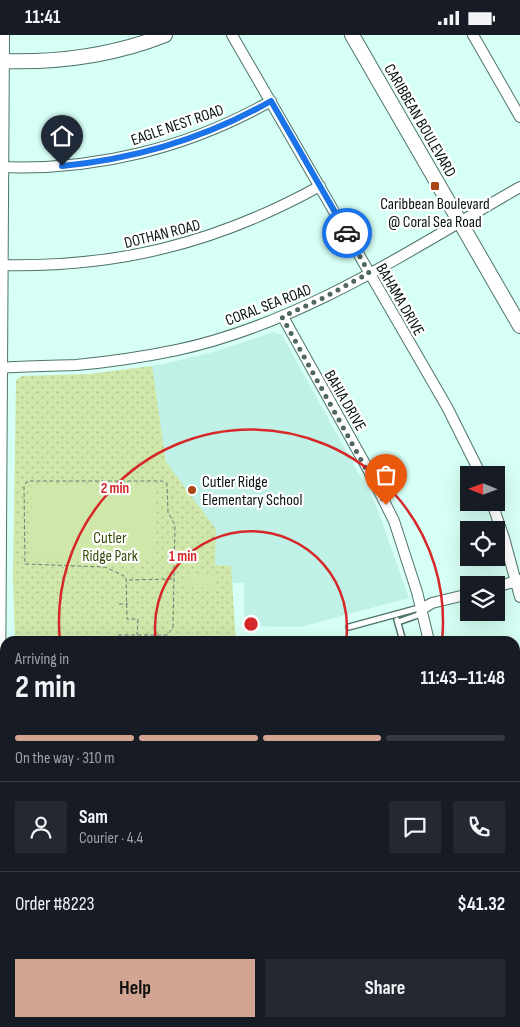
<!DOCTYPE html>
<meta charset="utf-8">
<style>
:root{--surface:#171b24;--page:#242831;--text:#f1f3f6;--muted:#9ea1a6;--line:#363941;--accent:#d2a592}
body{margin:0;font-family:"Sofia Sans Condensed",sans-serif;background:var(--page);color:var(--text);height:100vh;display:flex;flex-direction:column;font-size:19px;white-space:nowrap}
*{box-sizing:border-box;margin:0}
p{font-size:16px;color:var(--muted)}
.icon{flex:none;width:28px;height:28px;fill:none;stroke:currentColor;stroke-width:2;stroke-linecap:round;stroke-linejoin:round}
.map{position:relative;flex:1;overflow:hidden}
.side{position:absolute;left:0px;top:601px;width:520px;height:391px;display:flex;flex-direction:column;background:var(--surface);border-radius:15px 15px 0 0;box-shadow:0 5px 20px #0002}
.side>*{flex:none}
.needle{width:32px;rotate:271deg}
.fabs{position:absolute;left:460px;top:431px;display:grid;gap:10px}
.fabs a{display:grid;place-items:center;width:45px;height:45px;border-radius:0px;background:var(--surface);box-shadow:0 5px 20px #0002;font-size:25px}
.pin{position:absolute;display:grid;place-items:center;width:42px;height:42px;color:#fff;margin:-51px -21px;border-radius:50% 50% 50% 0;rotate:-45deg;box-shadow:0 0 5px #0007}
.pin .icon{rotate:45deg}
.courier{position:absolute;display:grid;place-items:center;width:50px;height:50px;margin:-25px;border:4px solid #1a73e8;border-radius:50%;background:#fff;color:#222;box-shadow:0 1px 6px #0007}
.overview em{font-style:normal;font-weight:700}
.overview div{display:flex;flex-direction:column-reverse}
.overview{display:flex;align-items:center;justify-content:space-between;height:85px;padding:0 15px}
h1{font-size:32px;font-weight:700;line-height:38px}
.bar{display:grid;grid-template-columns:repeat(4,1fr);gap:8px 5px;align-content:center;height:60px;padding:0 15px}
.bar i{height:6px;border-radius:4px;background:var(--line)}
.bar .selected{background:var(--accent)}
.bar p{grid-column:span 4}
.line{display:flex;align-items:center;gap:12px;padding:0 15px;border-top:1px solid var(--line)}
.line div{flex:1}
.round{display:grid;place-items:center;flex:none;width:52px;height:52px;border-radius:0px;background:var(--page)}
.primary-button{display:flex;gap:10px;margin-top:auto;padding:10px 15px}
.primary-button a{flex:1;height:58px;border-radius:0px;background:var(--accent);color:#111;font-size:20px;font-weight:700;line-height:58px;text-align:center}
.primary-button a+a{background:var(--page);color:var(--text)}
.status{display:flex;justify-content:space-between;align-items:center;height:35px;padding:0 25px;background:var(--surface);direction:ltr}
.status svg{height:14px;fill:currentColor}
.map>svg:first-child{display:block}
.built{fill:#c0f1e7}
.green{fill:url(#green-dots)}
.pitch{fill:#d0e7aa}
.water{fill:url(#water-waves)}
.lines{fill:none;stroke-linecap:round;stroke-linejoin:round}
.lane-casing{stroke:#50746d;stroke-width:8}
.street-casing{stroke:#50746d;stroke-width:12}
.secondary-casing{stroke:#50746d;stroke-width:16}
.path{stroke:#657f7a;stroke-width:1;stroke-dasharray:4 2.5;stroke-linecap:butt}
.lane{stroke:#fff;stroke-width:5}
.street{stroke:#fff;stroke-width:10}
.secondary{stroke:#fff;stroke-width:14}
.done{stroke:#4f6661;stroke-width:5;stroke-dasharray:0 9}
.route{stroke:#1a73e8;stroke-width:6}
.ring{fill:none;stroke:#d62828;stroke-width:2.5}
.poi-dot{fill:#ab4617;stroke:#fff;stroke-width:2}
.labels{text-anchor:middle;stroke-width:4.5;stroke-linejoin:round;paint-order:stroke}
.street-label{font-size:16px;fill:#061412;stroke:#fff}
.poi-label{font-size:16px;fill:#061412;stroke:#fff}
.park-label{font-size:16px;fill:#384b09;stroke:#fff}
.centre{fill:#d62828;stroke:#fff;stroke-width:2.5}
.ring-label{font-size:15px;text-anchor:middle;font-weight:bold;fill:#d62828;stroke:#fff;stroke-width:4.5;stroke-linejoin:round;paint-order:stroke}
</style>
<div class="status"><b>11:41</b><svg viewBox="0 0 49 12"><path d="M0 12V9h3v3zM5 12V6h3v6zM10 12V3h3v9zM15 12V0h3v12zM26 1h20v11H26zM47 4h2v5h-2z"/></svg></div>
<div class="map">
<svg width="520" height="992" viewBox="0 0 520 992">
<defs>
<pattern id="green-dots" width="8" height="8" patternUnits="userSpaceOnUse" patternTransform="scale(1.25)"><rect width="8" height="8" fill="#d0e7aa"/><path d="M2 2h.1M6 6h.1" fill="none" stroke="#b1c591" stroke-width="1.8" stroke-linecap="round"/></pattern>
<pattern id="water-waves" width="16" height="10" patternUnits="userSpaceOnUse" patternTransform="scale(1.25)"><rect width="16" height="10" fill="#87d1fc"/><path d="M0 5q4-4 8 0t8 0" fill="none" stroke="#73b3d7"/></pattern>
</defs>
<rect width="100%" height="100%" fill="#d6fff5"/>
<!-- built -->
<path class="built" d="M 274,297 L 282,300 L 376,470 L 409,563 L 300,592 L 244,591 L 244,548 L 16,545 L 124,335 L 164,329 L 213,317 Z"/>
<!-- green -->
<path class="green" d="M 152,331 L 166,427 L 216,494 L 215,530 L 231,531 L 236,606 L 15,606 L 13,543 L 16,345 L 22,341 L 89,339 Z"/>
<!-- pitch -->
<path class="pitch" d="M 32,450 L 154,451 L 153,524 L 32,523 Z
M 187,539 L 216,539 L 215,553 L 187,552 Z"/>
<!-- water -->
<path class="water" d="M 0,904 L 5,904 L 5,950 L 0,950 Z
M 308,988 L 365,988 L 369,992 L 314,992 Z"/>
<g class="lines">
<defs>
<path id="lane" d="M 397,585 L 403,606
M 349,592 L 415,574 L 422,574 L 418,580 L 398,587
M 515,861 L 520,862"/>
<path id="street" d="M 232,0 L 447,372 L 481,440
M 473,0 L 520,82
M 0,132 C 95,136 188,113 271,66
M 0,230 C 117,233 217,208 320,151
M 283,282 L 369,436 L 394,486 L 417,557 L 429,606
M 0,333 C 25,331 50,331 76,330 C 110,327 143,322 177,315 C 302,288 410,215 520,152
M 492,468 L 504,503 L 520,562
M 496,552 L 520,545
M 422,574 L 432,568 L 469,559
M 0,669 L 4,0
M 0,843 L 5,843
M 442,988 L 444,992"/>
<path id="secondary" d="M 352,0 L 520,291
M 0,26 C 57,28 112,21 165,0"/>
</defs>
<!-- lane casing -->
<use href="#lane" class="lane-casing"/>
<!-- street casing -->
<use href="#street" class="street-casing"/>
<!-- secondary casing -->
<use href="#secondary" class="secondary-casing"/>
<!-- path -->
<path class="path" d="M 129,545 L 172,544
M 119,569 L 128,569
M 118,600 L 167,600 L 173,593 L 175,490 L 168,477 L 167,449 L 162,446 L 27,446 L 24,451 L 25,529 L 105,532 L 126,542 L 127,584 L 138,584 L 137,600"/>
<!-- lane -->
<use href="#lane" class="lane"/>
<!-- street -->
<use href="#street" class="street"/>
<!-- secondary -->
<use href="#secondary" class="secondary"/>
</g>
<g class="lines">
<!-- done -->
<path class="done" d="M 347,198 L 369,238 L 323,263 L 282,282 L 386,470"/>
<!-- route -->
<path class="route" d="M 62,131 C 136,124 206,103 271,66 L 347,198"/>
</g>
<!-- distance rings -->
<g class="ring">
<path d="M156 606A96 96 0 1 1 346 606"/>
<path d="M60 606A192 192 0 1 1 442 606"/>
</g>
<!-- markers -->
<g class="poi-dot">
<rect x="430" y="146" width="10" height="10" rx="2.5"/>
<circle cx="192" cy="455" r="5"/>
</g>
<g class="labels">
<!-- street labels -->
<g class="street-label">
<text transform="translate(421 85) rotate(60)" y="6">CARIBBEAN BOULEVARD</text>
<text transform="translate(177 89) rotate(-19)" y="6">EAGLE NEST ROAD</text>
<text transform="translate(162 198) rotate(-14)" y="6">DOTHAN ROAD</text>
<text transform="translate(401 264) rotate(60)" y="6">BAHAMA DRIVE</text>
<text transform="translate(268 269) rotate(-21)" y="6">CORAL SEA ROAD</text>
<text transform="translate(346 365) rotate(60)" y="6">BAHIA DRIVE</text>
</g>
<!-- poi labels -->
<g class="poi-label">
<text x="435" y="174">Caribbean Boulevard<tspan x="435" dy="18">@ Coral Sea Road</tspan></text>
<text x="202" y="452" text-anchor="start">Cutler Ridge<tspan x="202" dy="18">Elementary School</tspan></text>
</g>
<!-- park labels -->
<g class="park-label">
<text x="110" y="508">Cutler<tspan x="110" dy="18">Ridge Park</tspan></text>
</g>
</g>
<circle cx="251" cy="589" r="8" class="centre"/>
<g class="ring-label">
<text x="115" y="458">2 min</text>
<text x="183" y="526">1 min</text>
</g>
</svg>
<div class="fabs">
<a><svg class="needle" viewBox="-14 -14 28 28"><path d="M0-13l5 13h-10z" fill="#e53935"/><path d="M0 13l5-13h-10z" fill="#9ea1a6"/></svg></a>
<a><svg class="icon" aria-label="locate" viewBox="0 0 24 24"><circle cx="12" cy="12" r="6"/><path d="M12 2v4M12 18v4M2 12h4M18 12h4"/></svg></a>
<a><svg class="icon" aria-label="layers" viewBox="0 0 24 24"><path d="M12 4l9 5-9 5-9-5zM3 14l9 5 9-5"/></svg></a>
</div>
<div class="pin" style="left:386px;top:470px;background:#ea580c"><svg class="icon" aria-label="bag" viewBox="0 0 24 24"><path d="M5 8h14l-1 12H6zM9 8a3 3 0 0 1 6 0"/></svg></div>
<div class="pin" style="left:62px;top:131px;background:#1f2937"><svg class="icon" aria-label="home" viewBox="0 0 24 24"><path d="M3 11l9-7 9 7M6 9v11h12V9"/></svg></div>
<div class="courier" style="left:347px;top:198px"><svg class="icon" aria-label="car" viewBox="0 0 24 24"><path d="M5 17H2v-5l4-1 3-4h7l3 4 3 1v5h-3M9 17h6M6 11h13"/><circle cx="7" cy="17" r="2"/><circle cx="17" cy="17" r="2"/></svg></div>
<section class="side">
<div class="overview"><div><h1>2 min</h1><p>Arriving in</p></div><em>11:43–11:48</em></div>
<div class="bar"><i class="selected"></i><i class="selected"></i><i class="selected"></i><i></i><p>On the way · 310 m</p></div>
<div class="line" style="height:90px"><a class="round"><svg class="icon" aria-label="person" viewBox="0 0 24 24"><circle cx="12" cy="8" r="4"/><path d="M4 21q1-7 8-7t8 7"/></svg></a><div><b>Sam</b><p>Courier · 4.4</p></div><a class="round"><svg class="icon" aria-label="chat" viewBox="0 0 24 24"><path d="M4 5h16v11H9l-5 4z"/></svg></a><a class="round"><svg class="icon" aria-label="phone" viewBox="0 0 24 24"><path d="M5 4h4l2 5-3 2q2 4 5 5l2-3 5 2v4C11 20 4 13 5 4z"/></svg></a></div>
<div class="line" style="height:65px"><div>Order #8223</div><b>$41.32</b></div>
<div class="primary-button"><a>Help</a><a>Share</a></div>
</section>
</div>
